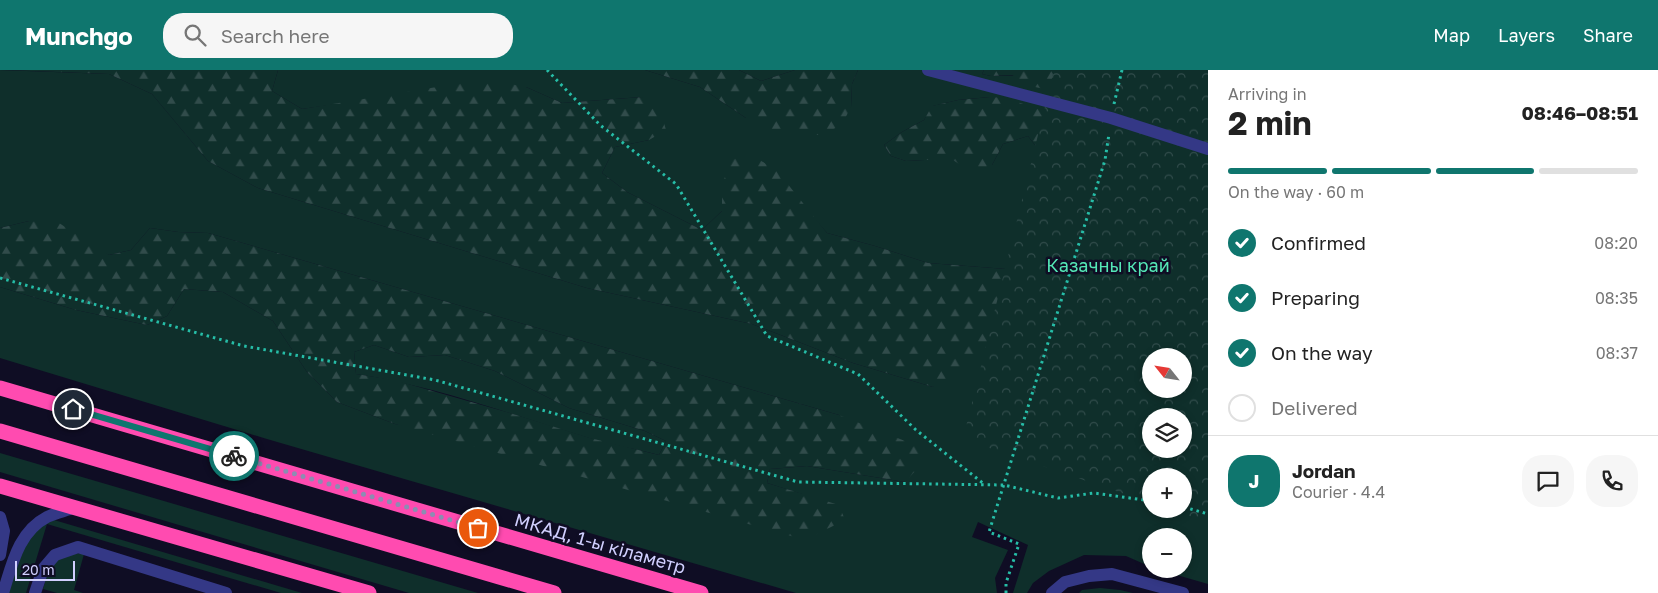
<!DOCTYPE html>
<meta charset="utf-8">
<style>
:root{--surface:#fff;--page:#f6f6f6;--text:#222;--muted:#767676;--line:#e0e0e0;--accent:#0f766e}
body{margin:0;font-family:"Golos Text",sans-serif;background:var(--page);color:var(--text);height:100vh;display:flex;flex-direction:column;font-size:19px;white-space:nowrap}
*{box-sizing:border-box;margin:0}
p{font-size:16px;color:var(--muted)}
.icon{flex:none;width:28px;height:28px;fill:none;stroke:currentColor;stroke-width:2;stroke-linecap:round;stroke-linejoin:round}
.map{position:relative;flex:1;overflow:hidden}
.details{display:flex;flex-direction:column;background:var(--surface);width:450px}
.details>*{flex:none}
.needle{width:32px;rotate:300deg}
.tools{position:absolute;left:1142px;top:278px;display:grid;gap:10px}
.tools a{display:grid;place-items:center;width:50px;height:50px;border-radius:50%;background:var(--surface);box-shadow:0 2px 8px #0003;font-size:25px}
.scale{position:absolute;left:15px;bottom:12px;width:60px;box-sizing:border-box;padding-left:5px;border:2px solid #d1d0ff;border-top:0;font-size:14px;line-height:18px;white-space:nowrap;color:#d1d0ff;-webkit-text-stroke:4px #0f0d24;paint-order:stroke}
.pin{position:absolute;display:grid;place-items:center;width:42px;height:42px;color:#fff;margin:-21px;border:2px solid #fff;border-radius:50%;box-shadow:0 1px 5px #0007}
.courier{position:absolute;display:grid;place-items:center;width:50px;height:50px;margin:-25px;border:4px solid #0f766e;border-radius:50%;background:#fff;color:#222;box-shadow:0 1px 6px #0007}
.overview em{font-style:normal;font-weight:700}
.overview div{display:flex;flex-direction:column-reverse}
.overview{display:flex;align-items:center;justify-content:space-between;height:85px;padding:0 20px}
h1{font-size:32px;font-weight:700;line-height:38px}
.bar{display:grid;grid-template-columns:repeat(4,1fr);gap:8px 5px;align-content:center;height:60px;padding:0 20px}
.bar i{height:6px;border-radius:4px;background:var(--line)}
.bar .current{background:var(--accent)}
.bar p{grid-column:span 4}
.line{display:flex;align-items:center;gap:12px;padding:0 20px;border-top:1px solid var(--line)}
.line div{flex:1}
.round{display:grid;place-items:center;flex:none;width:52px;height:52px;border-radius:20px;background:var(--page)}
ol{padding:0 20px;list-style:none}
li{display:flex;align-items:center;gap:15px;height:55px}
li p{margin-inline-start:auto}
li .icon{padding:5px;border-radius:50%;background:var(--accent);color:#fff;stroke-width:4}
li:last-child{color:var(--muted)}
li i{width:28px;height:28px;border:2px solid var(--line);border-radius:50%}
header{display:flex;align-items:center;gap:30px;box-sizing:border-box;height:70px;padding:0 25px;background:var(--accent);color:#fff}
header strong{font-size:24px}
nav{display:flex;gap:28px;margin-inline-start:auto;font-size:18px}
.search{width:350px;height:45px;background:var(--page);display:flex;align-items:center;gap:12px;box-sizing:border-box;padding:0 18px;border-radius:20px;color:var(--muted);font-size:19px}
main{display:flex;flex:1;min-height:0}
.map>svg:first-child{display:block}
.green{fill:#0f2f2b;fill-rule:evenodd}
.forest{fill:url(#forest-firs);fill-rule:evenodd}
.park{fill:url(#park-crowns);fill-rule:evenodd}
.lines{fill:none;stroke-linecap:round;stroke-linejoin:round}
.path{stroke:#26bda7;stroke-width:3;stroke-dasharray:2.5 4;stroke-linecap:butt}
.minor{stroke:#343886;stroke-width:12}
.highway{stroke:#ff4bb0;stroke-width:15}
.done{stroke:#8d8cb2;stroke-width:5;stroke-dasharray:0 9}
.route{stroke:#0f766e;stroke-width:6}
.labels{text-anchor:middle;stroke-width:5;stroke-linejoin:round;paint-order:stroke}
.park-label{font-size:18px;fill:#54e7b6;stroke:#0f0d24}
.street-label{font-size:18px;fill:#d1d0ff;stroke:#0f0d24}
</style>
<header>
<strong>Munchgo</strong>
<div class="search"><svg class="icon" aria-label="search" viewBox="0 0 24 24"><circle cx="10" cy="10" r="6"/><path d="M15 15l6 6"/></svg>Search here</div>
<nav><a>Map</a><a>Layers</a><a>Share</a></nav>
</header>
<main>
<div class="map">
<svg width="1208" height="523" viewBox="0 0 1208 523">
<defs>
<pattern id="forest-firs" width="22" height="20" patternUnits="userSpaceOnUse" patternTransform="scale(1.25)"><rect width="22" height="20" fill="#0f2f2b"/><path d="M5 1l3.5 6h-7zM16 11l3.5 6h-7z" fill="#314c4b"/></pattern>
<pattern id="park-crowns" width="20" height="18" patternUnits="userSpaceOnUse" patternTransform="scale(1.25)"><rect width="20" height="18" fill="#0f2f2b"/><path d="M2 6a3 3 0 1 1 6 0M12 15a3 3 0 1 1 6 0" fill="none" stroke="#314c4b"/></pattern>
</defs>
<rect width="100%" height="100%" fill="#0f0d24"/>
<!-- green -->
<path class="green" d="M 0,0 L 109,4 L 152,24 L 208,91 L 258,118 L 587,218 L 752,254 L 853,293 L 933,317 L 1006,199 L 928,193 L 875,176 L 827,163 L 806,139 L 723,114 L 722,141 L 702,160 L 627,122 L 602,103 L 615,77 L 649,70 L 642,27 L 562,33 L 526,17 L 351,32 L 302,39 L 272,21 L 278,0 L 645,0 L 700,17 L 746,48 L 851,37 L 852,14 L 858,0 L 984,0 L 982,4 L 991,6 L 1208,0 L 1186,255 L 1066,308 L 1208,341 L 1208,514 L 1156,499 L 1184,499 L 1184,466 L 1151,466 L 1151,497 L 1126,486 L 1084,485 L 1049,501 L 1033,513 L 1027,523 L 1013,523 L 1028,475 L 978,452 L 972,467 L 1008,480 L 995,508 L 997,523 L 796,523 L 267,369 L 0,288 L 0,217 L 76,240 L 147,255 L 167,246 L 184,219 L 223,222 L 273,251 L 307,302 L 337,332 L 395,354 L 802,424 L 767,413 L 770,399 L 807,396 L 905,412 L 839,345 L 208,163 L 178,162 L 150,158 L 131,180 L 109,185 L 29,151 L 0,158 ZM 990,27 L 1076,100 L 1038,79 L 1028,66 L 1003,74 L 992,95 L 953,90 L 924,90 L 906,91 L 891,86 L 884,75 L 902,62 L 924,50 L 933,36 L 958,30 ZM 1151,346 L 1184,346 L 1184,379 L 1151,379 ZM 1151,406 L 1184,406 L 1184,439 L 1151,439 Z
M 739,0 L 795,0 L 761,11 Z
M 374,275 L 409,287 L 445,285 L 495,301 L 569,338 L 645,361 L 666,371 L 659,385 C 636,379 612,375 589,368 C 512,345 436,316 356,304 L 354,282 Z
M 0,383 L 478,523 L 409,523 L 0,402 Z
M 54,450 L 302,523 L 281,523 L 47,454 L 26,523 L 8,523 L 18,487 L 35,458 Z
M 56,481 L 84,484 L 74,520 L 83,523 L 57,523 L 43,519 L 51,491 Z
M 1100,518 L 1120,520 L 1133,523 L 1079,523 L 1082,520 Z"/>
<!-- forest -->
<path class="forest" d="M 5,0 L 278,0 L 272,21 L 302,39 L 486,9 L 526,17 L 562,33 L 642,27 L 660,39 L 666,60 L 649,70 L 615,77 L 602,103 L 627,122 L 702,160 L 722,141 L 722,114 L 733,88 L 754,86 L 778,102 L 827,163 L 875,176 L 928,193 L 1006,199 L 1014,249 L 978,288 L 933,317 L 853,293 L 752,254 L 587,218 L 258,118 L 208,91 L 152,24 L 109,4 Z
M 645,0 L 739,0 L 761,11 L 795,0 L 858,0 L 852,14 L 851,37 L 841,56 L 818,65 L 780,63 L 746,48 L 700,17 Z
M 984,0 L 1056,0 L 1085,28 L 1017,13 L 1013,5 L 991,6 L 982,4 Z
M 990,27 L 1006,28 L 1085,55 L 1038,79 L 1028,66 L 1003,74 L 992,95 L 971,102 L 953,90 L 924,90 L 906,91 L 891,86 L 884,75 L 902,62 L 924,50 L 932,36 L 958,30 Z
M 29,151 L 59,153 L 109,185 L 131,180 L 150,158 L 178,162 L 208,163 L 839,345 L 933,382 L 905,412 L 807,396 L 770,399 L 767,413 L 839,435 L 845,450 L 805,470 L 395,354 L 337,332 L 307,302 L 273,251 L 223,222 L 184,219 L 167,246 L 147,255 L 76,240 L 0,217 L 0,158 ZM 374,275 L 409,287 L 445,285 L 495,301 L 569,338 L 645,361 L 666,371 L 659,385 L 590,368 L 510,343 L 394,310 L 356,304 L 354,282 Z"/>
<!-- park -->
<path class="park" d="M 1054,0 L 1208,0 L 1208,452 L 1168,439 L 1184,439 L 1184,406 L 1151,406 L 1151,433 L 963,369 ZM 1151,286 L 1184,286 L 1184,319 L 1151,319 ZM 1151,346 L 1184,346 L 1184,379 L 1151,379 Z"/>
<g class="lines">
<!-- path -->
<path class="path" d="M 547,0 L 600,55 L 676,114 L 767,266 L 858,304 L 916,360 L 984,414
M 1114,34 L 1122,0
M 0,208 L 244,276 L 435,310 L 798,412 L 1004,415 L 1058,428 L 1094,423 L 1151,431
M 1184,437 L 1208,444
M 1006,523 L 1006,513 L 1019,474 L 989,462 L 1105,90 L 1109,64"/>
<!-- minor -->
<path class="minor" d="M 928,0 L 1111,48 L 1208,79
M 0,447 L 4,461 L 0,485
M 3,523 C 12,495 18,462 47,447 C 55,443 65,441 73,438
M 35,523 L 43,499 L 55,485 L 78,477 L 226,523
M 1052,523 L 1065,512 L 1089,506 L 1112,504 L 1183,523"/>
<!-- highway -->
<path class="highway" d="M 0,318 L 701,523
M 0,361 L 554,523
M 0,416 L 369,523"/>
</g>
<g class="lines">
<!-- done -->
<path class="done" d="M 234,386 L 478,458"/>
<!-- route -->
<path class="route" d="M 73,339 L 234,386"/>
</g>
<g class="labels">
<!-- park labels -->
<g class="park-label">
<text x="1108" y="202">Казачны край</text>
</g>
<!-- street labels -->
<g class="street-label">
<text transform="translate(600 474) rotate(16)" y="6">МКАД, 1-ы кіламетр</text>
</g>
</g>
</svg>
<div class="tools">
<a><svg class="needle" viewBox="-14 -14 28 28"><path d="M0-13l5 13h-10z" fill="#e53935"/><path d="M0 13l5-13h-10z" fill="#767676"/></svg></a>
<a><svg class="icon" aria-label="layers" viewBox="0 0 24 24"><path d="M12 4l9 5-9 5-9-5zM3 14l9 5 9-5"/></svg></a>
<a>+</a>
<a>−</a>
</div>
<div class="scale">20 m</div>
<div class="pin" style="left:478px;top:458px;background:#ea580c"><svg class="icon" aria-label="bag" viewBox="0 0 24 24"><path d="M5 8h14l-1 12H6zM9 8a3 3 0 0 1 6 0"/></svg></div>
<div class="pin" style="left:73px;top:339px;background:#1f2937"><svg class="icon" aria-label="home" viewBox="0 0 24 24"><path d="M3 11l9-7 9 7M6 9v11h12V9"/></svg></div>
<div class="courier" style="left:234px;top:386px"><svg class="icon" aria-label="bike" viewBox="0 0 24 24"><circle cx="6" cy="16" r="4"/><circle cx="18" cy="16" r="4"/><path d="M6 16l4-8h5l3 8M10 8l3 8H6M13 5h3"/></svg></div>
</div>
<section class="details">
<div class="overview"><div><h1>2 min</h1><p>Arriving in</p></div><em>08:46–08:51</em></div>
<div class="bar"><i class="current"></i><i class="current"></i><i class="current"></i><i></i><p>On the way · 60 m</p></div>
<ol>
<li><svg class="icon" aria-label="check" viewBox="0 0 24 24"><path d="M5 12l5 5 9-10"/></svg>Confirmed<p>08:20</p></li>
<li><svg class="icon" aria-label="check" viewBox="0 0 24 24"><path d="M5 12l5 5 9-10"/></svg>Preparing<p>08:35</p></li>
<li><svg class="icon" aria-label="check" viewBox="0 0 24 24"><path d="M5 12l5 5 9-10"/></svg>On the way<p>08:37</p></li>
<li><i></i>Delivered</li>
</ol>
<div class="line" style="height:90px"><b class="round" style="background:var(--accent);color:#fff">J</b><div><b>Jordan</b><p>Courier · 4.4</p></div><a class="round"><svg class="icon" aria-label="chat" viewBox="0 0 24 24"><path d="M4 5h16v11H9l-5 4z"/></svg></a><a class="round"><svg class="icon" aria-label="phone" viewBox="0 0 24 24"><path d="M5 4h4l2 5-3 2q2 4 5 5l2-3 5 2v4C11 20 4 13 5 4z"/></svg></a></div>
</section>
</main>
